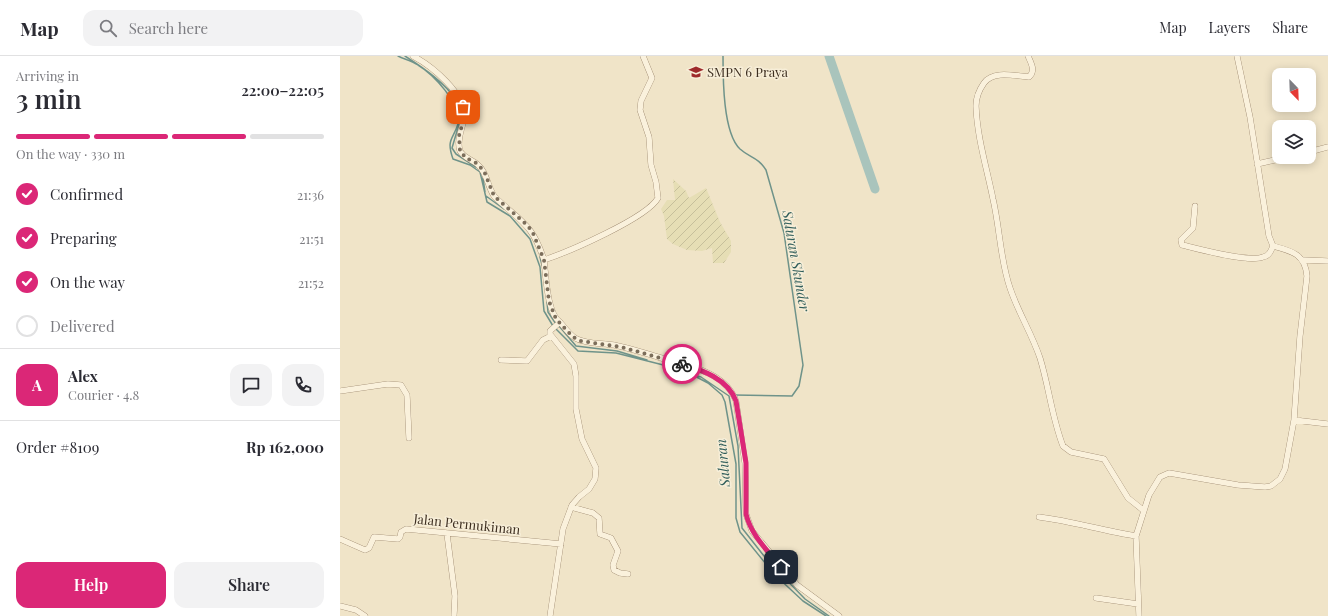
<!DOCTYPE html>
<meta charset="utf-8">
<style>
:root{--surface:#fff;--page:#f2f2f3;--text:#2b2b33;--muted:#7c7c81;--line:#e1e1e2;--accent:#db2777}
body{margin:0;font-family:"Playfair Display",serif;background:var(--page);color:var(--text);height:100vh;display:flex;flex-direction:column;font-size:15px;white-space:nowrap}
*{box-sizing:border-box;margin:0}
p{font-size:13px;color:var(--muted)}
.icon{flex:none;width:22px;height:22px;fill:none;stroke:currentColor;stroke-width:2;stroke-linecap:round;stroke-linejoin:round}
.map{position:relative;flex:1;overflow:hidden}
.side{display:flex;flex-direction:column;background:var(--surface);width:340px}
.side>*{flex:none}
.needle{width:26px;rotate:157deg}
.controls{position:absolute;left:932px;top:12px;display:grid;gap:8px}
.controls a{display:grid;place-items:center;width:44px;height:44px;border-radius:8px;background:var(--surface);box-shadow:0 2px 10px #0003;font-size:20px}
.pin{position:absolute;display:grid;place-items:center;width:34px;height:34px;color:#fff;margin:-17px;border-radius:8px;box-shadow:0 2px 6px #0006}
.courier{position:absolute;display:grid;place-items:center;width:40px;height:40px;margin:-20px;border:3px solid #db2777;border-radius:50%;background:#fff;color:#222;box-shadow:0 1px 5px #0007}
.overview em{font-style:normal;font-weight:600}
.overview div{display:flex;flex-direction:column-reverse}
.overview{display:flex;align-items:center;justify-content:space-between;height:68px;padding:0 16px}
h1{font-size:26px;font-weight:600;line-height:30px}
.bar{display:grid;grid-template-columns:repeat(4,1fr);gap:6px 4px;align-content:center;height:48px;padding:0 16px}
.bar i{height:5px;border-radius:3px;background:var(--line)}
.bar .current{background:var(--accent)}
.bar p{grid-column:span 4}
.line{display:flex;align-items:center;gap:10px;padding:0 16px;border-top:1px solid var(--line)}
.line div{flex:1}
.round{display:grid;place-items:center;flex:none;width:42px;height:42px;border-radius:12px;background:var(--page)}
ol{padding:0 16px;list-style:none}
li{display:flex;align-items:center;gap:12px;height:44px}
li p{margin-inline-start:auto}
li .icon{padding:4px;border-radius:50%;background:var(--accent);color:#fff;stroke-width:4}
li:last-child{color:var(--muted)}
li i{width:22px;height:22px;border:2px solid var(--line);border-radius:50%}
.cta{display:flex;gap:8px;margin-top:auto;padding:8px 16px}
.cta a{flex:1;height:46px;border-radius:12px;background:var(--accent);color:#fff;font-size:16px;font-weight:600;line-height:46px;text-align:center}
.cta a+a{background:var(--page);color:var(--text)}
header{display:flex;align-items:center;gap:24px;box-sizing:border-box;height:56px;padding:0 20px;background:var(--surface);border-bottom:1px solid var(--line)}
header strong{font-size:19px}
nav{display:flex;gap:22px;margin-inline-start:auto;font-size:14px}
.search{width:280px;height:36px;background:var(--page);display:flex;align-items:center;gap:10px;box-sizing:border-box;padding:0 14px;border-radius:12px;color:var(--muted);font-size:15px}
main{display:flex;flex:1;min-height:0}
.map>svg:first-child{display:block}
.farmland{fill:url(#farmland-furrows)}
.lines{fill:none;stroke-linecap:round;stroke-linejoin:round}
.stream{stroke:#6f938a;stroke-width:1.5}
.river{stroke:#a9c4bc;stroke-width:9}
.minor-casing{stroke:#8d765c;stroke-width:6}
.minor{stroke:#faf1dc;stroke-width:5.5}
.done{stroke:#7c6e5b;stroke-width:4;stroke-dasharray:0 7.2}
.route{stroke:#db2777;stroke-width:5}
.labels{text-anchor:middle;stroke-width:3;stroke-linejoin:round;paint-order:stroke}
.poi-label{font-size:13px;fill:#3d2e20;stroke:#f7eed8;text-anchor:start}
.street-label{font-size:13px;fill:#3d2e20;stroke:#f7eed8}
.water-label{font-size:14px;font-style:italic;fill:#2f5d5a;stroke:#f7eed8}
</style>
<header>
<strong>Map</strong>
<div class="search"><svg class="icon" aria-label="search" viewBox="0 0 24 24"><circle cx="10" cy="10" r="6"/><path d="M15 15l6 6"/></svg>Search here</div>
<nav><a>Map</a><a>Layers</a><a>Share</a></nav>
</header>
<main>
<section class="side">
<div class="overview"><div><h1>3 min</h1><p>Arriving in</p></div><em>22:00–22:05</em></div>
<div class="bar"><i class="current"></i><i class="current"></i><i class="current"></i><i></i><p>On the way · 330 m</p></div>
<ol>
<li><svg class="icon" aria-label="check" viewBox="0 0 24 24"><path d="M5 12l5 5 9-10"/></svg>Confirmed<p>21:36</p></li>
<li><svg class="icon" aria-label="check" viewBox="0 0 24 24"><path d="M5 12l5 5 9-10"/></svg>Preparing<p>21:51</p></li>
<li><svg class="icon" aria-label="check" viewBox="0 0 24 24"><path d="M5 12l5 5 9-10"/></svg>On the way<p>21:52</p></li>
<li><i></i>Delivered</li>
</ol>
<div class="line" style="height:72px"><b class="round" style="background:var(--accent);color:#fff">A</b><div><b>Alex</b><p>Courier · 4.8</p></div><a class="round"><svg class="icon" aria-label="chat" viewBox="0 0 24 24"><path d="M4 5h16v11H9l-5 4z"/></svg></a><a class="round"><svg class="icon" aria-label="phone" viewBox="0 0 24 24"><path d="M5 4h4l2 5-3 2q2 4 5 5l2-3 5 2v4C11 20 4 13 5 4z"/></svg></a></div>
<div class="line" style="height:52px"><div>Order #8109</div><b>Rp 162,000</b></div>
<div class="cta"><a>Help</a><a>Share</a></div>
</section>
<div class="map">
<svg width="988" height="560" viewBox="0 0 988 560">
<defs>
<pattern id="farmland-furrows" width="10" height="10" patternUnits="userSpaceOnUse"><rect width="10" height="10" fill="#e6deb5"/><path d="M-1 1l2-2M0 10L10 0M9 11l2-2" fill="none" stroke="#c6bf9b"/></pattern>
</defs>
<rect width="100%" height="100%" fill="#f0e4c8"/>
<!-- farmland -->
<path class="farmland" d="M 333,123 L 346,135 L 349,142 L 366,132 L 380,166 L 391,185 L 391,196 L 384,207 L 373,207 L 372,192 L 362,195 L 347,194 L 333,188 L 327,183 L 324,160 L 321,153 L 327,144 L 335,144 Z"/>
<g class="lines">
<!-- stream -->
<path class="stream" d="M 58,0 C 64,3 72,5 78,9 C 93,18 122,48 118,68 C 113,84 106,83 113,103 L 130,109 L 140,116 L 147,146 L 170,160 L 190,183 L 200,211 L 204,255 L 213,270
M 65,0 C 85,13 104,26 118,46
M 383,0 C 383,23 383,77 400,93 C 410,102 418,101 426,114 L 444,177 L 463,309 L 459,330 L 452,340 L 394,339
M 122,58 L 112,92 L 116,98 L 136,111
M 143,122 L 145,136
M 146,140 L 164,153
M 200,201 L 202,209
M 207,246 L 208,256 L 216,268
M 219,270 L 236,290 L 277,295 L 307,304
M 216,273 L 238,295 L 276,297 L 343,314 L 368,327 L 382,339 L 385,346 L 396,408 L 396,462 L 400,476 L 434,518 L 463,545 L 486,560
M 337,313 L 345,316
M 354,319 L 361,321 L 389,340 L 398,390 L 402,472 L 428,505 L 465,543 L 489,560"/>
<!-- river -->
<path class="river" d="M 489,0 L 535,133"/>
<defs>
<path id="minor" d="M 73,0 C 92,10 126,38 124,61 C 123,72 116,84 120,95 C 124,102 131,103 137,108 C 147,116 147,129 154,140 C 179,165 192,166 204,204 C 228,196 307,162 318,142 L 316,126 L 311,109 L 309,81 L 300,54 L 301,45 L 312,22 L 303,0
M 688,0 C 691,7 696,15 689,21 C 675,20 653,14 644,27 C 639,34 636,42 636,50 C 637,81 647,113 653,143 C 660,173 660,203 670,232 C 678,256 692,278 700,302 C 709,331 712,362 723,390 L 731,396 L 764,403 L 788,442 L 803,454
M 969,96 L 988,91
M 917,108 L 948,101
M 855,150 L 853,172 L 841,184 L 842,189 C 859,193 908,207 923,201 C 929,200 931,195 933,190
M 204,204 C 206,219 207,258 220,266 L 210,275 L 210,278 L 234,308 L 236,320 L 236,353 L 242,383 L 256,412 L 255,423 L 249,433 L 239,441 L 232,449 L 223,473 L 210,560
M 963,204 L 988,205
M 220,266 C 224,271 229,278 235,282 C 245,288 261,287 274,289 C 289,292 304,297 318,301 C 345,309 385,315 396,345 L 405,407 L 406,458 L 412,475 L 457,529 L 499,560
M 161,304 L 187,305 L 203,284 L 211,280
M 0,335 L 48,328 L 61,329 L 67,339 L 69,382
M 954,364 L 988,368
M 231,451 L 253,457 L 259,462 L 260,478 L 271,482 L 278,495 L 273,509 L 274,514 L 280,517 L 288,518
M 699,461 C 732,465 763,475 796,480
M 107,478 L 115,540 L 114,559
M 0,483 L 25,494 L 29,492 L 34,481 L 58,483 L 60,481 L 61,476 L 66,473 L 221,488
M 756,542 L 798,548
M 0,550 L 16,554 L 25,560
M 799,560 L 796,480 L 809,439 L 820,421 L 829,417 L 898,429 L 925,431 L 931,430 L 940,423 L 945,413 L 954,364 L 960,280 L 967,220 C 965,198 952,195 933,190 L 929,180 L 910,61 L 897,0"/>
</defs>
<!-- minor casing -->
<use href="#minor" class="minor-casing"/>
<!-- minor -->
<use href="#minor" class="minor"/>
</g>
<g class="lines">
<!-- done -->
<path class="done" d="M 123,51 L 124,62 L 119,80 L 120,95 L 126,102 L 136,107 L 144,115 L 154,140 L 188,170 L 193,177 L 204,204 L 209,245 L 216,263 L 233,281 L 241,285 L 281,291 L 342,308"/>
<!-- route -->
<path class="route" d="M 342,308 C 362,314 388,323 396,345 L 406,407 L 406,458 C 411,479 427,494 441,511"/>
</g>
<!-- icons -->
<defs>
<symbol id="school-bare" viewBox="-9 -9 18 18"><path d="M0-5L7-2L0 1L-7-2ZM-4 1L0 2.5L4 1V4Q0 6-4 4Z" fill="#9e2a2b" stroke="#f7eed8" stroke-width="2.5" paint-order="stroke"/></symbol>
</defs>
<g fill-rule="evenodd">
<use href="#school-bare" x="346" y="6" width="20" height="20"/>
</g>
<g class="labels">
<!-- poi labels -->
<g class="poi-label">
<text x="367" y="21">SMPN 6 Praya</text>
</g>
<!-- street labels -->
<g class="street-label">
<text transform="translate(127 468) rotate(6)" y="5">Jalan Permukiman</text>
</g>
<!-- water labels -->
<g class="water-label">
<text transform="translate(456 205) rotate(80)" y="5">Saluran Skunder</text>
<text transform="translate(383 407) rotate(-95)" y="5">Saluran</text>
</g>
</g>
</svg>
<div class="controls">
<a><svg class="needle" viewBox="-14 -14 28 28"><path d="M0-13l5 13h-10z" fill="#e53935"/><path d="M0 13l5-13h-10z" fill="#7c7c81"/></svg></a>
<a><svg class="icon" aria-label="layers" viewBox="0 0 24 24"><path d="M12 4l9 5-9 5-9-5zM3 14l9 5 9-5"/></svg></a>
</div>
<div class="pin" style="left:123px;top:51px;background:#ea580c"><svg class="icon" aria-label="bag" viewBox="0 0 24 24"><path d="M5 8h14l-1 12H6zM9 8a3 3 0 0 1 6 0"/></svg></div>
<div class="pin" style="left:441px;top:511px;background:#1f2937"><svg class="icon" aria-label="home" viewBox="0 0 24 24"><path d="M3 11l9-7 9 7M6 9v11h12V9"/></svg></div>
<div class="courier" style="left:342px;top:308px"><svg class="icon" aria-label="bike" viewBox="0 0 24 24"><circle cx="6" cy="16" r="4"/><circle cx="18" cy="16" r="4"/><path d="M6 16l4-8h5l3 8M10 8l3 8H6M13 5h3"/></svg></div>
</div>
</main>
